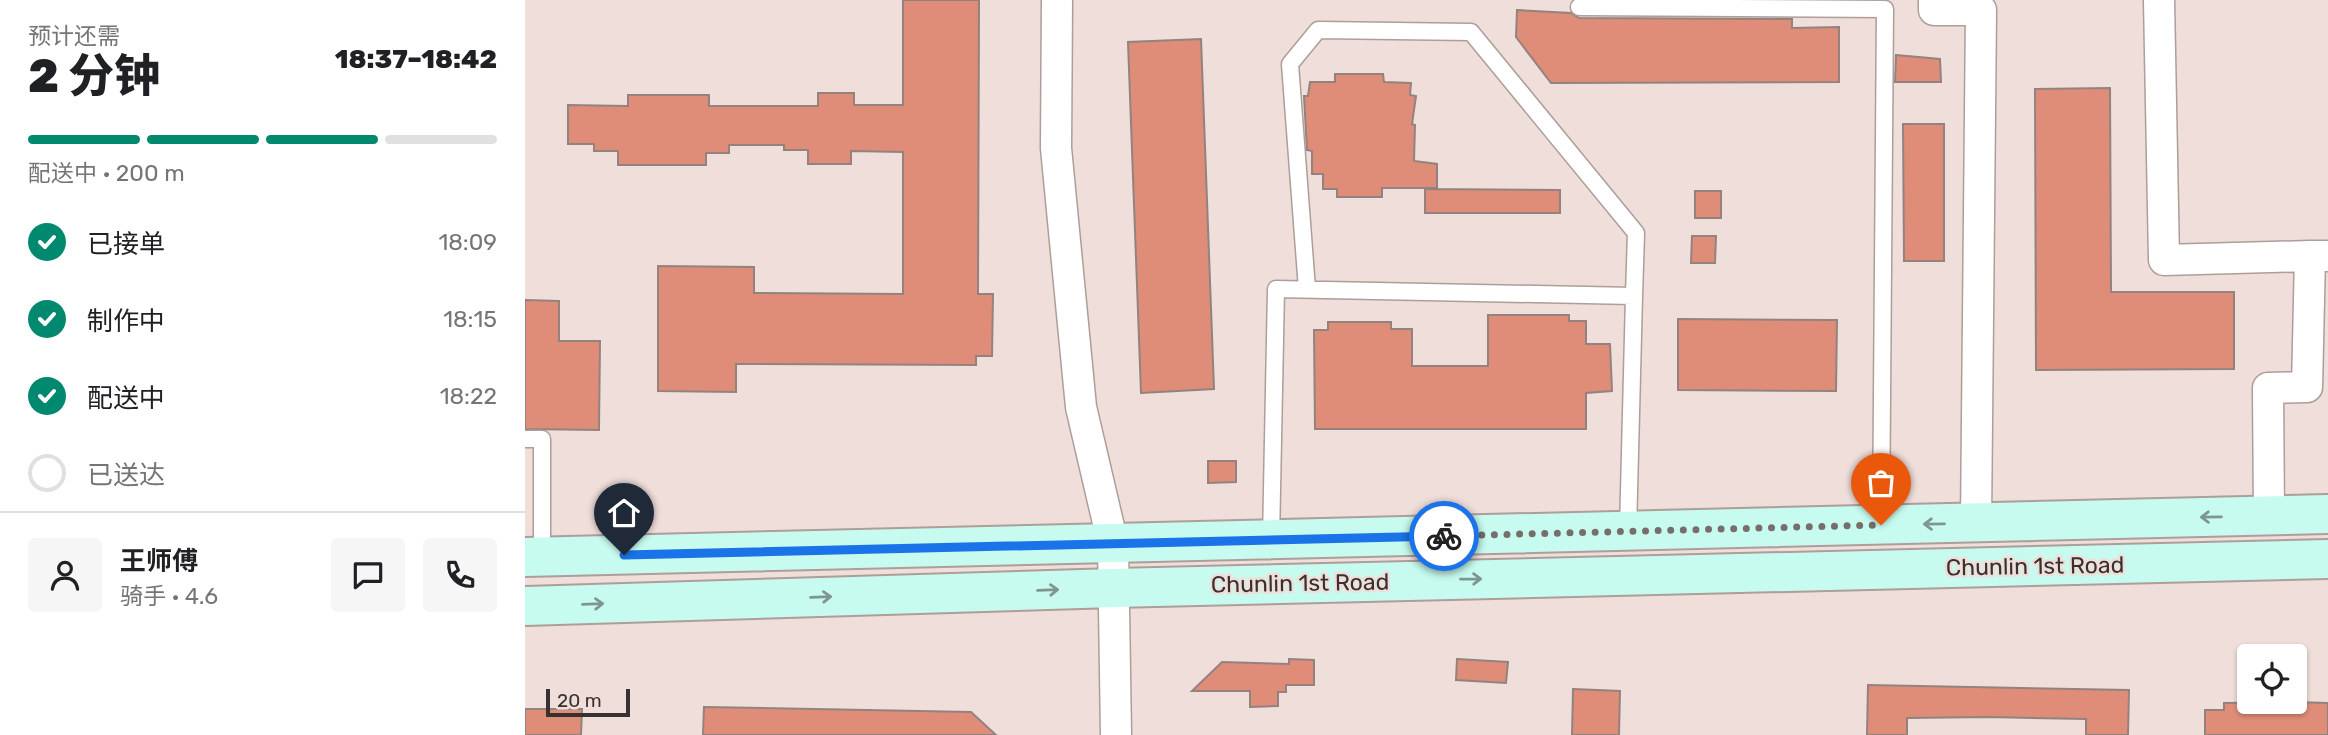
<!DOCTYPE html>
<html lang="zh">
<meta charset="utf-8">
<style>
:root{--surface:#fff;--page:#f6f6f6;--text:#202124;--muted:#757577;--line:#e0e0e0;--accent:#00896e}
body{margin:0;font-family:Rubik,"Noto Sans SC",sans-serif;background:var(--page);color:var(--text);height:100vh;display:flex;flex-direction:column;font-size:26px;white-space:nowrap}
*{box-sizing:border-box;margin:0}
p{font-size:23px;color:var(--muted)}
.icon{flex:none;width:38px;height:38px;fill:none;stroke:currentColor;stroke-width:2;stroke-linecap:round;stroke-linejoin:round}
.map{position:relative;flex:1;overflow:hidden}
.side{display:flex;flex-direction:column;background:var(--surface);width:525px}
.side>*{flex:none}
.fabs{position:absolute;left:1712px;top:644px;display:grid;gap:14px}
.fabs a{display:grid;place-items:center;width:70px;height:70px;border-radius:7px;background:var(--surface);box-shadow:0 2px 5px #0004;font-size:35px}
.scale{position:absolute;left:21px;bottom:18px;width:84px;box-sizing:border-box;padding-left:7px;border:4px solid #37312f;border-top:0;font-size:19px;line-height:24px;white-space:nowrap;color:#37312f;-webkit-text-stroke:5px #efdeda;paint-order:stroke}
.pin{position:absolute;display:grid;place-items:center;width:60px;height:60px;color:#fff;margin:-72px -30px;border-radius:50% 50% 50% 0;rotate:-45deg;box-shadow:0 0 7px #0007}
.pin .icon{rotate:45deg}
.courier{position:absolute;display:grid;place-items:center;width:70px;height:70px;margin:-35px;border:5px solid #1a73e8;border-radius:50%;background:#fff;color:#222;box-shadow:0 2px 9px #0007}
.overview em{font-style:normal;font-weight:800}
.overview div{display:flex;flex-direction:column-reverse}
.overview{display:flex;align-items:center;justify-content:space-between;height:119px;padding:0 28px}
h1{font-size:46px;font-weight:800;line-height:52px}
.bar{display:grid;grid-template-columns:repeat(4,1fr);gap:10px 7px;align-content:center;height:84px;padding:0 28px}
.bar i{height:9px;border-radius:5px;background:var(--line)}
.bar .selected{background:var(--accent)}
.bar p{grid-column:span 4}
.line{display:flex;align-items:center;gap:18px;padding:0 28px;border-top:2px solid var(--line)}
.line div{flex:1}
.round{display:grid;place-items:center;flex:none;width:74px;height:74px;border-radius:7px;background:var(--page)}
ol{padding:0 28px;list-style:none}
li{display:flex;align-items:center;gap:21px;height:77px}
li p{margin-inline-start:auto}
li .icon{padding:7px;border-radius:50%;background:var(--accent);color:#fff;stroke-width:4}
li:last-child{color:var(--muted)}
li i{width:38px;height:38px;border:4px solid var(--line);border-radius:50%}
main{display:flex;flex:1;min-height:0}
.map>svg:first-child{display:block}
.building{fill:#df8d79;stroke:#92837f;stroke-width:2}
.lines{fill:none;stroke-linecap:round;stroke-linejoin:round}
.service-casing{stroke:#ad9e9a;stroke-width:19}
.minor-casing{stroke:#ad9e9a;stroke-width:33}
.secondary-casing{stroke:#ad9e9a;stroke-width:42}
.service{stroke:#fff;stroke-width:16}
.minor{stroke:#fff;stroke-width:30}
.secondary{stroke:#c7fbef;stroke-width:38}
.oneway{stroke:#7f968f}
.done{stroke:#776e6b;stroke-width:7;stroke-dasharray:0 12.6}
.route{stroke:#1a73e8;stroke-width:9}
.labels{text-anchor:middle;stroke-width:5;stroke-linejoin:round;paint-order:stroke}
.street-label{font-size:23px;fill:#37312f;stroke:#efdeda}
</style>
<main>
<section class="side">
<div class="overview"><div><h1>2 分钟</h1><p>预计还需</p></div><em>18:37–18:42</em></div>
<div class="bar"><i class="selected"></i><i class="selected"></i><i class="selected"></i><i></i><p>配送中 · 200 m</p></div>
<ol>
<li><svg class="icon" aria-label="check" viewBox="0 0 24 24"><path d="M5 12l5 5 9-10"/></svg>已接单<p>18:09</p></li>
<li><svg class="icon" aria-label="check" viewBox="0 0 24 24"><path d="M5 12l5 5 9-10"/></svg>制作中<p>18:15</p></li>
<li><svg class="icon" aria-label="check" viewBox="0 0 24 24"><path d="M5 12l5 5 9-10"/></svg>配送中<p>18:22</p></li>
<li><i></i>已送达</li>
</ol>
<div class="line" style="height:126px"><a class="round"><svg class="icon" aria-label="person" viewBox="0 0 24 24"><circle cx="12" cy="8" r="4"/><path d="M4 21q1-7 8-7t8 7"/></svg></a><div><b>王师傅</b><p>骑手 · 4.6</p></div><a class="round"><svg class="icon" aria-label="chat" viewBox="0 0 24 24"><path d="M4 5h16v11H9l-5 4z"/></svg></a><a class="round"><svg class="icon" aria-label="phone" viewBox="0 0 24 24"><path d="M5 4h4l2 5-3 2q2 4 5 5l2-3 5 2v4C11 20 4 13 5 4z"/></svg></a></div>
</section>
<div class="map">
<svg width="1803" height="735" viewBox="0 0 1803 735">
<rect width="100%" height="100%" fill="#efdeda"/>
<!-- building -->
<path class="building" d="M 378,0 L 454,0 L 453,294 L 468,294 L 467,356 L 451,356 L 451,365 L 211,364 L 211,392 L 133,391 L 133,266 L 229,267 L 229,293 L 378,294 L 378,152 L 326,151 L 326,164 L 283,164 L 283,150 L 259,150 L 259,145 L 204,145 L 204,153 L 181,153 L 181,165 L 93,165 L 93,151 L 69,151 L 69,144 L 43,144 L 43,105 L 103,106 L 103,95 L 184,95 L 184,106 L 293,106 L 293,93 L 329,93 L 329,105 L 378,105 Z
M 992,10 L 1046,13 L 1054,18 L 1267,19 L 1267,28 L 1314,27 L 1314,82 L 1026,83 L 991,37 Z
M 676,39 L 689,389 L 616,393 L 603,42 Z
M 1371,55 L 1415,59 L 1416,82 L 1370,82 Z
M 810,74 L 858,74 L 859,82 L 886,83 L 885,95 L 891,96 L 887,124 L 890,125 L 889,161 L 912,164 L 912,188 L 857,188 L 857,197 L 812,197 L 812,189 L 798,189 L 798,174 L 787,174 L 787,151 L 782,150 L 779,96 L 783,96 L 785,82 L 810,82 Z
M 1585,88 L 1586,292 L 1709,292 L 1709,369 L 1511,370 L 1510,89 Z
M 1378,124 L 1419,124 L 1419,261 L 1379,261 Z
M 900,189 L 1035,190 L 1035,213 L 900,213 Z
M 1170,191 L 1196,191 L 1196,218 L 1170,218 Z
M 1167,236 L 1191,236 L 1190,263 L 1166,263 Z
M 0,300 L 34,301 L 34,341 L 75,341 L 74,430 L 0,429 Z
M 963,315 L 1044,315 L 1044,321 L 1061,321 L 1061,344 L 1085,344 L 1087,391 L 1061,393 L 1061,429 L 790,429 L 789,330 L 803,330 L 803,322 L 866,322 L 866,329 L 887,329 L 887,366 L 963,366 Z
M 1153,319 L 1312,320 L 1311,391 L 1153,390 Z
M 683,461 L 711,461 L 711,482 L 683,483 Z
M 764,659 L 789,660 L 789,685 L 761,685 L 761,692 L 753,692 L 753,706 L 725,707 L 725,691 L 667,691 L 697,662 L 764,664 Z
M 932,659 L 983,662 L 981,683 L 931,680 Z
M 1343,685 L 1604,690 L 1603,735 L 1561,735 L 1561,719 L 1463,717 L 1382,718 L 1382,735 L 1342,735 Z
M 1048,689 L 1095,691 L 1094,735 L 1047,735 Z
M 1768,702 L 1803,703 L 1803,735 L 1680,735 L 1680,710 L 1699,710 L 1699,703 Z
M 179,707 L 446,712 L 471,735 L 178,735 Z
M 0,709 L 57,709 L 56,735 L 0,735 Z"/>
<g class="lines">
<defs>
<path id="service" d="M 1054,7 L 1360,9 L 1356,525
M 782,289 L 765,64 L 793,30 L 946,32 L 1111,233 L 1109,296
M 0,439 L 17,439 L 17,556
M 746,540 L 751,289 L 1109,296 L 1103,531"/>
<path id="minor" d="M 532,0 L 531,148 L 556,407 L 588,544 L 591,735
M 1409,0 L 1409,10 L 1456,10 L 1451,523
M 1634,0 L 1639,260 L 1785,256
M 1744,516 L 1743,388 L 1782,387 L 1785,256 L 1803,256"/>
<path id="secondary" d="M 0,557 L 1803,514
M 0,606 L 589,588 L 1803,559"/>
</defs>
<!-- service casing -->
<use href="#service" class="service-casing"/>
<!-- minor casing -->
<use href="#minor" class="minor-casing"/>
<!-- secondary casing -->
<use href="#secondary" class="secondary-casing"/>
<!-- service -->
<use href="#service" class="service"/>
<!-- minor -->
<use href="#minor" class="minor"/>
<!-- secondary -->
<use href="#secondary" class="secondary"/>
</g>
<!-- one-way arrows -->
<defs><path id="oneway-shaft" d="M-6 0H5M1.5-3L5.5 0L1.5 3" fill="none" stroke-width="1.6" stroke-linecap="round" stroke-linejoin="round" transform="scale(1.75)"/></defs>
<g class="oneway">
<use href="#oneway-shaft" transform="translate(1686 517) rotate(179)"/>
<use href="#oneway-shaft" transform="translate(1409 524) rotate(179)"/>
<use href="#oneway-shaft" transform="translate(946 579) rotate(-1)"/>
<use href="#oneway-shaft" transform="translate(523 590) rotate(-2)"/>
<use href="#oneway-shaft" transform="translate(296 597) rotate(-2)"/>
<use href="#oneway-shaft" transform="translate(68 604) rotate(-2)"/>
</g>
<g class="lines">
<!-- done -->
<path class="done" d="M 919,536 L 1356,525"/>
<!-- route -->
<path class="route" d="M 99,555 L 919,536"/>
</g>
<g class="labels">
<!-- street labels -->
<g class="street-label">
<text transform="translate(1510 566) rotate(-1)" y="8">Chunlin 1st Road</text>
<text transform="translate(775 583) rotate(-1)" y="8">Chunlin 1st Road</text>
</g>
</g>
</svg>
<div class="fabs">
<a><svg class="icon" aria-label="locate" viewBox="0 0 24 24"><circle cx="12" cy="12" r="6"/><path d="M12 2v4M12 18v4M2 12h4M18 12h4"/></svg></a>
</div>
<div class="scale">20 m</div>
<div class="pin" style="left:1356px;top:525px;background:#ea580c"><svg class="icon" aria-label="bag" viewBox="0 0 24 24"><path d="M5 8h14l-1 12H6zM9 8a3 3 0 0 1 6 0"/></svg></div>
<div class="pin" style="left:99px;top:555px;background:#1f2937"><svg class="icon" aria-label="home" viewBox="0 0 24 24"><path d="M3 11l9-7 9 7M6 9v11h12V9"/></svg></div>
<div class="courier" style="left:919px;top:536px"><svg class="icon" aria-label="bike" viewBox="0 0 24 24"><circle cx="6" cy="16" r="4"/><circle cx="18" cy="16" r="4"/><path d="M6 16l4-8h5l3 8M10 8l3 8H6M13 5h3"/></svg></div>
</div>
</main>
